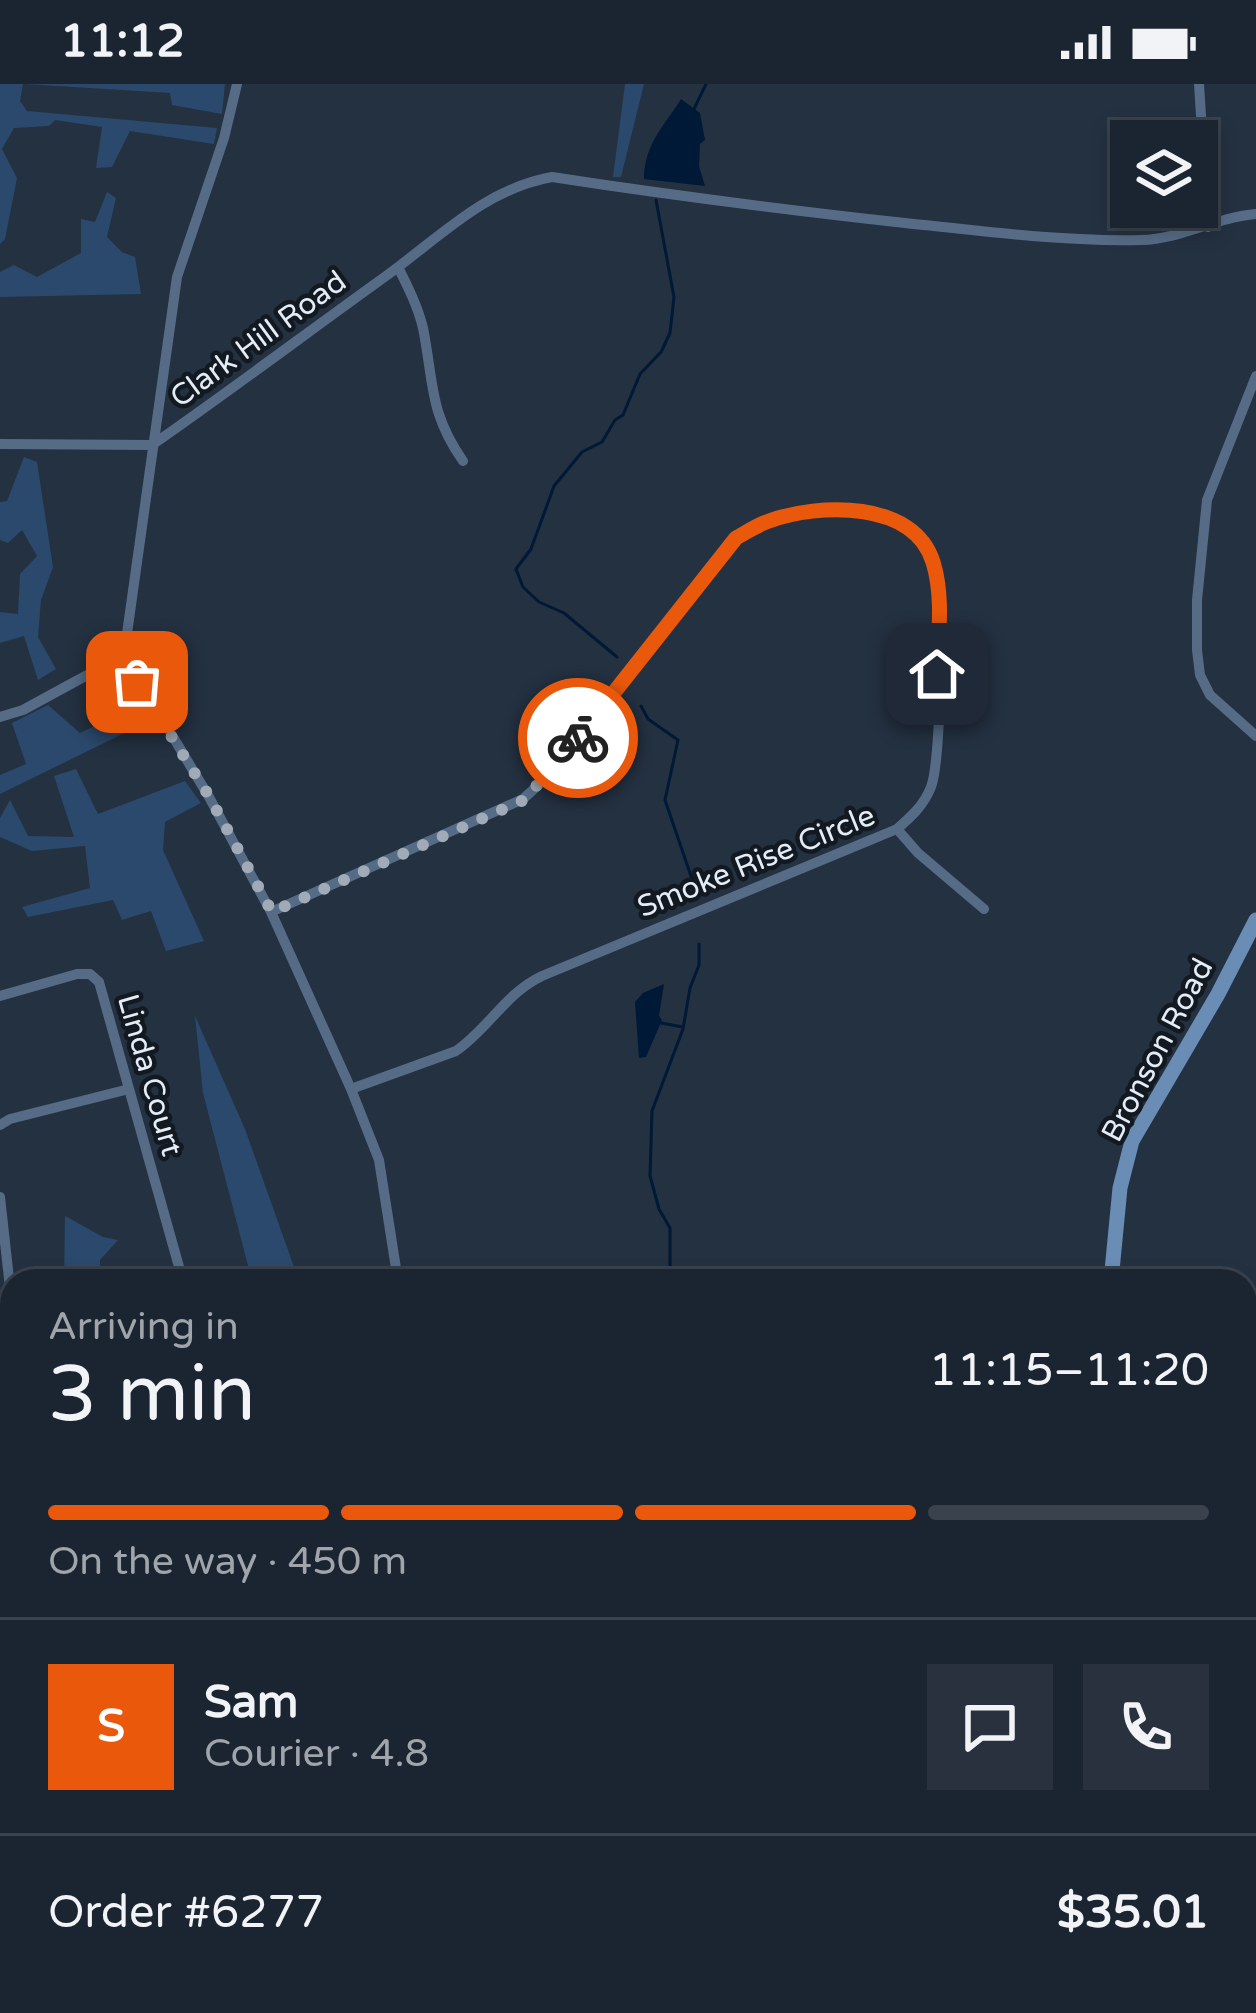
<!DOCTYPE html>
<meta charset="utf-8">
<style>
:root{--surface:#1b2531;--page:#28313d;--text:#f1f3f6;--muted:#a0a5ab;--line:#39424d;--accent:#ea580c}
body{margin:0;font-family:"Varela Round",sans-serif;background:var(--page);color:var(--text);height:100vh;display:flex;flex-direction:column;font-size:45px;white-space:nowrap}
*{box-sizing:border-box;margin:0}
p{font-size:39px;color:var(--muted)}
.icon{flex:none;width:66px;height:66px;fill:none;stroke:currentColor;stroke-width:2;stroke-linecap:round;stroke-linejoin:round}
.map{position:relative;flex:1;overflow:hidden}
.sheet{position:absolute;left:0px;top:1185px;width:1257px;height:744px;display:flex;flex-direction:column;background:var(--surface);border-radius:36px 36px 0 0;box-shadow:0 6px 18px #0003,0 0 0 3px var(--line)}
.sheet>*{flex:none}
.buttons{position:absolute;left:1110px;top:36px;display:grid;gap:24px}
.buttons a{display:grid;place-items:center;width:108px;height:108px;border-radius:0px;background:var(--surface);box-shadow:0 6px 18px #0003,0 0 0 3px var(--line);font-size:60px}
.pin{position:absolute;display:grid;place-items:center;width:102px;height:102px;color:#fff;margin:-51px;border-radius:24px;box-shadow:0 6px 18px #0006}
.courier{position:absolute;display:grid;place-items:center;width:120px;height:120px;margin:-60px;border:9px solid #ea580c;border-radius:50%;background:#fff;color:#222;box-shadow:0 3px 15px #0007}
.summary em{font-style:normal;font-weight:600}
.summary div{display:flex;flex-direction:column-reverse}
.summary{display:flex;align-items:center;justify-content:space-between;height:204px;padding:0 48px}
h1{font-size:78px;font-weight:600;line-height:90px}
.bar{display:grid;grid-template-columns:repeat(4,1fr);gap:18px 12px;align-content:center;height:144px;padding:0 48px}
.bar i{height:15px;border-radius:9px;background:var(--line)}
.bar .active{background:var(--accent)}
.bar p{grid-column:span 4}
.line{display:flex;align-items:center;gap:30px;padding:0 48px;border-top:3px solid var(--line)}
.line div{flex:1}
.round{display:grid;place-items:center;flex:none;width:126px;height:126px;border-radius:0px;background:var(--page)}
.status{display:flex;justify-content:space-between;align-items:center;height:84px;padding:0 60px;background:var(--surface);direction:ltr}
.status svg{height:33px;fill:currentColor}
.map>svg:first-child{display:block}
.green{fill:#2b496c}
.water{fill:#001936}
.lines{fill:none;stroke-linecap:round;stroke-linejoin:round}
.stream{stroke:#001936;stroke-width:3}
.street{stroke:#566c86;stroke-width:10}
.secondary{stroke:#6a8db6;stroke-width:15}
.done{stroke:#a1abb7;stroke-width:12;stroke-dasharray:0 21.6}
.route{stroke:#ea580c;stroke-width:15}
.labels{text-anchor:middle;stroke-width:9;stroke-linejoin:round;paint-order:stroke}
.street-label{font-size:30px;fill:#e4edf7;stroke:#131920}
</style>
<div class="status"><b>11:12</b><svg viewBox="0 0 49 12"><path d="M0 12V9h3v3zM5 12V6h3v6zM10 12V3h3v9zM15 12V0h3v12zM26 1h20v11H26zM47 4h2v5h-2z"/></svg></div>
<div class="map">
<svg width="1256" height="1929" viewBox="0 0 1256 1929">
<rect width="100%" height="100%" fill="#243141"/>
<!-- green -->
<path class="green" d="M 0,0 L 23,0 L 20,17 L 27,27 L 217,44 L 214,60 L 130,47 L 112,83 L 96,84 L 102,43 L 55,36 L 49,42 L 14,44 L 2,65 L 17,94 L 5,155 L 0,160 Z
M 25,0 L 225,0 L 222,30 L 172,21 L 170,9 Z
M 625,0 L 644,0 L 621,93 L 613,93 Z
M 107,108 L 116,114 L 107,153 L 122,168 L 135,173 L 141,210 L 0,213 L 0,188 L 14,181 L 37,193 L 81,169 L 81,135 L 95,138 Z
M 24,373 L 37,378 L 53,483 L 41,516 L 38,553 L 56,585 L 38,596 L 24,552 L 0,559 L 0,528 L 18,530 L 20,490 L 37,472 L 22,446 L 8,459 L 0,456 L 0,418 L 7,417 Z
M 141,620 L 147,638 L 0,710 L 0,691 L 26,680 L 12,639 L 48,621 L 80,649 Z
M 76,685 L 98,730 L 185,697 L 201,719 L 165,738 L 163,766 L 204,857 L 166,867 L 151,827 L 122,836 L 113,816 L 28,833 L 22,823 L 90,804 L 85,762 L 32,767 L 0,753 L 0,734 L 10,716 L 28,752 L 74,753 L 54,692 Z
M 195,932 L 245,1045 L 299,1197 L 252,1197 L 203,1009 Z
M 65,1132 L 103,1153 L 118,1156 L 100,1176 L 100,1186 L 126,1188 L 119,1195 L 64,1197 Z
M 0,1832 L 12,1834 L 12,1917 L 47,1917 L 0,1928 Z"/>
<!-- water -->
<path class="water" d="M 681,15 L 700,29 L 705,56 L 700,60 L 699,82 L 705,102 L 644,95 C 644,60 665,41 681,15 Z
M 664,900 L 659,932 L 662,936 L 646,973 L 639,974 L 635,918 L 643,909 Z"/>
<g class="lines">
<!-- stream -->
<path class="stream" d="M 694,25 L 706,0
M 617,573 L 564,529 L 539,518 L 523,503 L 516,485 L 531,465 L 554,402 L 582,368 L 602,358 L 615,336 L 623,331 L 640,290 L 661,268 L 670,249 L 674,213 L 656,116
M 641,622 L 648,635 L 678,656 L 665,716 L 693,798
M 661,939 L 683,943
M 670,1197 L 670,1144 L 659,1125 L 650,1092 L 652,1027 L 683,945 L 690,904 L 699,881 L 699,860
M 1245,1505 L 1256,1496
M 0,1889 L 12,1882"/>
<!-- street -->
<path class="street" d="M 237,0 L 224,54 L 177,193 L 124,571 L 209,713 L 271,828 L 351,1005 L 379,1076 L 398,1197
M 1199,0 L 1208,143
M 398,183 C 408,203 418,223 423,244 C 434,300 429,328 463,377
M 1256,292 L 1207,416 L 1197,516 L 1197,566 L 1200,591 L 1210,611 L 1256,652
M 0,360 L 152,361
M 152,361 C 231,306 308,248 386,192 C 440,153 485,105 552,93 C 669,111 787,126 905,139 C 984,147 1062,158 1141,156 C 1182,155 1216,133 1256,130
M 0,633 L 23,626 L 124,571
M 897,745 L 918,769 L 984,825
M 271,828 L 523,715 L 545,695 L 711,482 C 728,463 744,446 768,437 C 817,419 910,416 933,474 C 944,503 942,675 931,703 C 924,721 912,732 897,745 L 542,892 C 506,909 488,945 456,967 L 351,1005
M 0,912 L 77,890 L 90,890 L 99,898 L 183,1197
M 0,1041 L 10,1035 L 129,1005
M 0,1113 L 12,1222
M 0,1478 L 12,1475
M 4,1652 L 12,1650
M 694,1917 L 708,1929"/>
<!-- secondary -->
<path class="secondary" d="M 1111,1197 L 1120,1104 L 1132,1057 L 1218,910 L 1256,836
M 1245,1539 L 1256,1538
M 0,1812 L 12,1808"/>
</g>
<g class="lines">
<!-- done -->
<path class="done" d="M 137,598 L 209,712 L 272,828 L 524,716 L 578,654"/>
<!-- route -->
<path class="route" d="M 578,654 L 736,454 C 747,448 757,441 769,437 C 818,419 914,416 933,478 C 944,513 938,554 937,590"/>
</g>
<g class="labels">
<!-- street labels -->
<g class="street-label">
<text transform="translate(258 255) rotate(-36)" y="10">Clark Hill Road</text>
<text transform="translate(756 777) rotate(-22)" y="10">Smoke Rise Circle</text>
<text transform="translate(1157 966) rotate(-62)" y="10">Bronson Road</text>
<text transform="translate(150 991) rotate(74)" y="10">Linda Court</text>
</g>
</g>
</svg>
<div class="buttons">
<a><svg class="icon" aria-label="layers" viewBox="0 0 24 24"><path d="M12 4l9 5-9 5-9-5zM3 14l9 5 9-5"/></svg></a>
</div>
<div class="pin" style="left:137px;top:598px;background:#ea580c"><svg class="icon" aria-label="bag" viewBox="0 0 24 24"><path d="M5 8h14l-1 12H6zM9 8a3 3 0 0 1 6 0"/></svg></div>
<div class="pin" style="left:937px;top:590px;background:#1f2937"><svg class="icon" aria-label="home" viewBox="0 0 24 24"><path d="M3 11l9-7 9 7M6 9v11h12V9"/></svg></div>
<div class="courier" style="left:578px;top:654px"><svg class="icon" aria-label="bike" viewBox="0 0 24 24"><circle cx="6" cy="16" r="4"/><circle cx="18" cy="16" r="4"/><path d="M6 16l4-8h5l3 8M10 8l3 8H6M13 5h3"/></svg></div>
<section class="sheet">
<div class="summary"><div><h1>3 min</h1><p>Arriving in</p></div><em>11:15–11:20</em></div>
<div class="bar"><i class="active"></i><i class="active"></i><i class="active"></i><i></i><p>On the way · 450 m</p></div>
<div class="line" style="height:216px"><b class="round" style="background:var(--accent);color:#fff">S</b><div><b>Sam</b><p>Courier · 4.8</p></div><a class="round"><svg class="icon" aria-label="chat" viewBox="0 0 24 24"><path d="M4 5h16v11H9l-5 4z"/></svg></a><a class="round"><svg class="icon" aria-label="phone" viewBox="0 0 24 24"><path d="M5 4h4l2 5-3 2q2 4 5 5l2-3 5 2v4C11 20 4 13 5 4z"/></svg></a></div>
<div class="line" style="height:156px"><div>Order #6277</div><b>$35.01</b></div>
</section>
</div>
